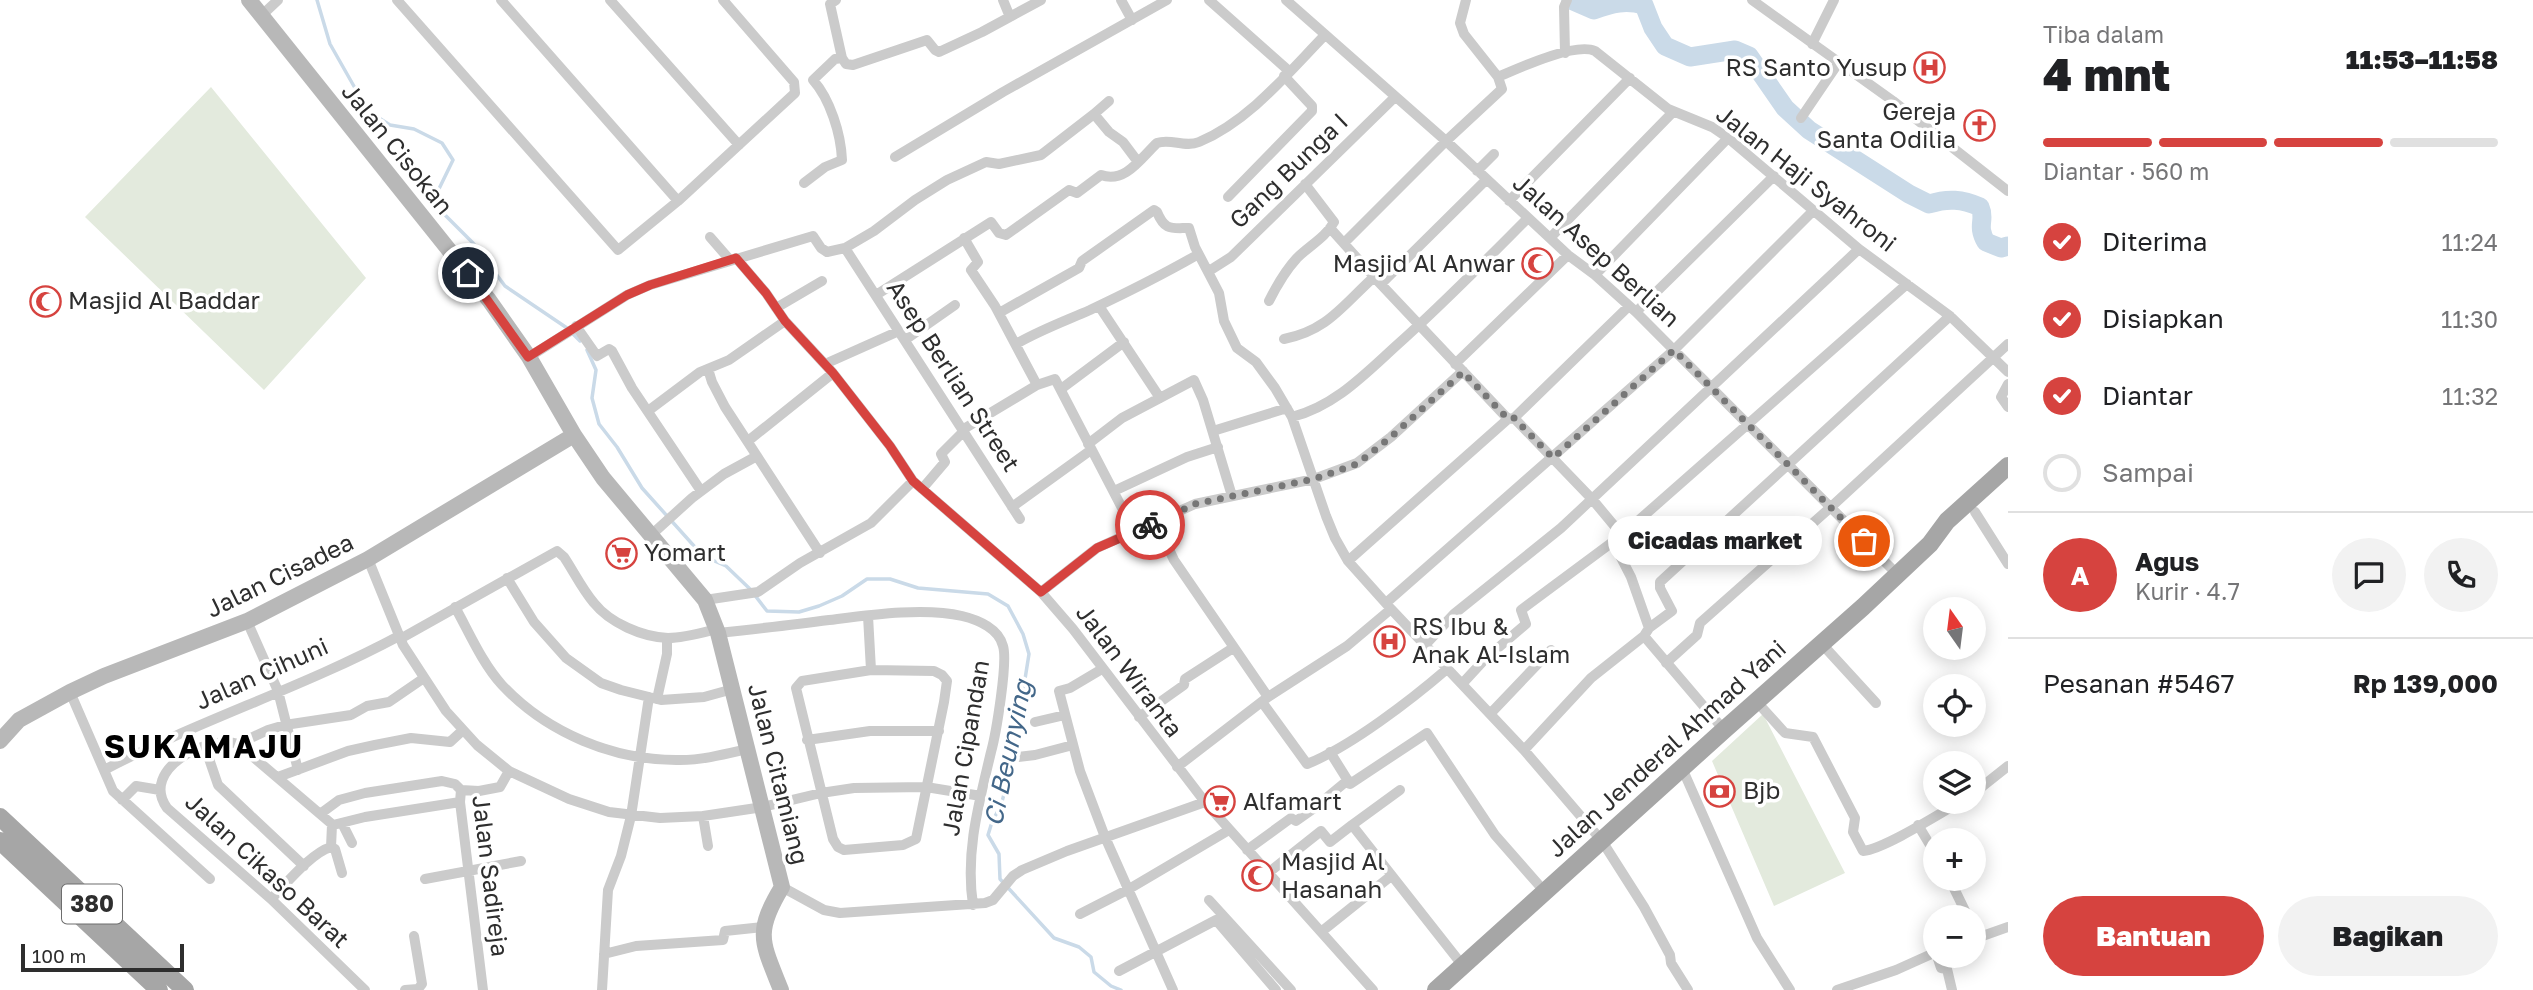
<!DOCTYPE html>
<html lang="id">
<meta charset="utf-8">
<style>
:root{--surface:#fff;--page:#f2f2f2;--text:#202124;--muted:#757577;--line:#e0e0e0;--accent:#d6433f}
body{margin:0;font-family:"Golos Text",sans-serif;background:var(--page);color:var(--text);height:100vh;display:flex;flex-direction:column;font-size:26px;white-space:nowrap}
*{box-sizing:border-box;margin:0}
p{font-size:23px;color:var(--muted)}
.icon{flex:none;width:38px;height:38px;fill:none;stroke:currentColor;stroke-width:2;stroke-linecap:round;stroke-linejoin:round}
.map{position:relative;flex:1;overflow:hidden}
.details{display:flex;flex-direction:column;background:var(--surface);width:525px}
.details>*{flex:none}
.needle{width:46px;rotate:346deg}
.fabs{position:absolute;left:1923px;top:597px;display:grid;gap:14px}
.fabs a{display:grid;place-items:center;width:63px;height:63px;border-radius:50%;background:var(--surface);box-shadow:0 4px 18px #0003;font-size:35px}
.scale{position:absolute;left:21px;bottom:18px;width:163px;box-sizing:border-box;padding-left:7px;border:4px solid #2e2e2e;border-top:0;font-size:19px;line-height:24px;white-space:nowrap;color:#2e2e2e;-webkit-text-stroke:5px #fff;paint-order:stroke}
.pin{position:absolute;display:grid;place-items:center;width:60px;height:60px;color:#fff;margin:-30px;border:4px solid #fff;border-radius:50%;box-shadow:0 2px 7px #0007}
.courier{position:absolute;display:grid;place-items:center;width:70px;height:70px;margin:-35px;border:5px solid #d6433f;border-radius:50%;background:#fff;color:#222;box-shadow:0 2px 9px #0007}
.bubble{position:absolute;height:49px;border-radius:24px;background:var(--surface);box-shadow:0 4px 18px #0003;font-size:23px;font-weight:800;line-height:49px;text-align:center}
.summary em{font-style:normal;font-weight:800}
.summary div{display:flex;flex-direction:column-reverse}
.summary{display:flex;align-items:center;justify-content:space-between;height:119px;padding:0 35px}
h1{font-size:46px;font-weight:800;line-height:52px}
.bar{display:grid;grid-template-columns:repeat(4,1fr);gap:10px 7px;align-content:center;height:84px;padding:0 35px}
.bar i{height:9px;border-radius:5px;background:var(--line)}
.bar .on{background:var(--accent)}
.bar p{grid-column:span 4}
.line{display:flex;align-items:center;gap:18px;padding:0 35px;border-top:2px solid var(--line)}
.line div{flex:1}
.round{display:grid;place-items:center;flex:none;width:74px;height:74px;border-radius:37px;background:var(--page)}
ol{padding:0 35px;list-style:none}
li{display:flex;align-items:center;gap:21px;height:77px}
li p{margin-inline-start:auto}
li .icon{padding:7px;border-radius:50%;background:var(--accent);color:#fff;stroke-width:4}
li:last-child{color:var(--muted)}
li i{width:38px;height:38px;border:4px solid var(--line);border-radius:50%}
.cta{display:flex;gap:14px;margin-top:auto;padding:14px 35px}
.cta a{flex:1;height:80px;border-radius:42px;background:var(--accent);color:#fff;font-size:28px;font-weight:800;line-height:80px;text-align:center}
.cta a+a{background:var(--page);color:var(--text)}
main{display:flex;flex:1;min-height:0}
.map>svg:first-child{display:block}
.green{fill:#e3eadd}
.lines{fill:none;stroke-linecap:round;stroke-linejoin:round}
.stream{stroke:#cadae8;stroke-width:3.5}
.river{stroke:#cadae8;stroke-width:19}
.street{stroke:#cbcbcb;stroke-width:10}
.secondary{stroke:#b8b8b8;stroke-width:16}
.primary{stroke:#a6a6a6;stroke-width:18}
.done{stroke:#777;stroke-width:7;stroke-dasharray:0 12.6}
.route{stroke:#d6433f;stroke-width:9}
.labels{text-anchor:middle;stroke-width:7;stroke-linejoin:round;paint-order:stroke}
.shield{fill:#fff;stroke:#6d6d6d;stroke-width:2}
.shield-label{font-size:23px;font-weight:bold;fill:#2e2e2e}
.poi-label{font-size:24px;fill:#2e2e2e;stroke:#fff;text-anchor:start}
.street-label{font-size:24px;fill:#2e2e2e;stroke:#fff}
.water-label{font-size:26px;font-style:italic;fill:#436789;stroke:#fff}
.district-label{font-size:32px;font-weight:bold;letter-spacing:2px;fill:#000;stroke:#fff}
</style>
<main>
<div class="map">
<svg width="2008" height="990" viewBox="0 0 2008 990">
<rect width="100%" height="100%" fill="#fff"/>
<!-- green -->
<path class="green" d="M 211,87 L 366,278 L 264,390 L 85,217 Z
M 1763,714 L 1845,873 L 1774,906 L 1712,761 Z"/>
<g class="lines">
<!-- stream -->
<path class="stream" d="M 317,0 L 330,44 L 368,111 L 390,125 L 414,129 L 442,143 L 453,160 L 435,197 L 441,211 L 473,243 L 505,286 L 567,328 L 580,341
M 587,350 L 596,370 L 592,398 L 599,424 L 617,447 L 642,488 L 703,556 L 726,566 L 750,589 L 767,611 L 799,612 L 819,606 L 842,596 L 867,579 L 890,579 L 918,588 L 988,594 L 1008,606 L 1023,634 L 1029,654 L 1010,773 L 1001,805 L 992,822 L 988,835 L 999,854 L 1000,879 L 1054,938 L 1079,947 L 1091,957 L 1094,972 L 1111,986 L 1121,990"/>
<!-- river -->
<path class="river" d="M 1571,0 L 1594,10 C 1612,3 1626,0 1644,5 L 1653,28 L 1665,46 L 1690,57 L 1735,50 L 1749,56 L 1785,108 L 1809,130 L 1909,194 L 1929,204 C 1948,198 1962,199 1980,207 C 1986,220 1976,225 1986,242 L 2001,248 L 2008,246"/>
<!-- street -->
<path class="street" d="M 397,0 L 618,250 L 678,201 L 795,93 L 794,82 L 723,0
M 501,0 L 678,201
M 610,0 L 739,145
M 836,0 L 830,4 L 842,58
M 1003,0 L 1010,17
M 1121,0 L 1132,20
M 1209,0 L 1289,71
M 1286,0 L 1446,141 L 1568,255 L 1595,275 L 1636,312 L 1898,575
M 1752,0 L 1893,101 L 2008,191
M 262,15 L 278,0
M 1812,44 L 1834,0
M 1565,53 L 1564,7 L 1567,0
M 842,58 L 846,64 L 853,65 L 927,40 L 935,50 L 939,52 L 982,32 L 1041,0
M 1498,77 C 1519,68 1575,42 1595,51 L 1668,109 L 1712,127 L 1728,138 L 1859,249 L 1950,316 L 2008,372
M 1094,114 L 1109,101
M 1801,118 L 1839,62
M 895,157 L 1003,92 L 1167,0
M 1477,171 L 1494,154
M 804,183 L 825,167 L 842,160 C 841,134 830,99 813,80 L 835,59 L 842,58
M 1228,197 L 1312,111 L 1312,106 L 1284,76
M 1509,201 L 1630,78
M 1330,228 L 1374,277 L 1508,419
M 710,237 L 730,260
M 964,238 L 978,262 L 971,270 L 995,306 L 1037,385
M 1550,238 L 1673,112
M 1344,243 L 1446,141 L 1502,89 L 1498,77 L 1464,34 L 1460,23 L 1466,0
M 845,248 L 874,231 L 915,200 L 947,180 L 986,162 L 999,164 L 1041,155 L 1094,114 L 1109,132 L 1123,142 L 1138,162
M 736,258 L 766,293 L 785,321 L 833,373 L 890,446 L 913,481 L 1041,592 L 1073,629 L 1205,802 L 1373,990
M 1209,271 L 1231,257 L 1395,97
M 1595,275 L 1728,138
M 1381,284 L 1486,180
M 876,295 L 991,222 L 999,233 L 1006,235 L 1069,190 L 1077,193 L 1101,175 C 1125,184 1141,158 1157,143 C 1171,138 1185,148 1199,142 C 1249,121 1287,74 1325,35
M 1269,301 C 1277,285 1285,271 1297,258 C 1309,246 1326,237 1334,222 L 1305,184
M 1099,306 L 1160,398
M 776,308 L 822,281
M 1636,312 L 1774,176
M 999,313 L 1079,268 L 1082,261 L 1154,210 L 1157,212 C 1165,231 1171,228 1189,228 L 1195,247 L 1219,293 L 1224,321 L 1237,348 L 1256,362 L 1275,388 L 1292,417 L 1326,516 L 1335,538 L 1348,561 L 1391,609 L 1524,750 L 1602,841 L 1644,907 L 1670,955 L 1671,963 L 1688,990
M 576,326 L 597,356 L 609,349 L 612,351 L 632,388 L 701,491
M 1284,339 C 1327,331 1343,305 1374,277
M 905,340 L 955,305
M 1016,344 C 1040,330 1065,321 1090,310 C 1126,293 1162,275 1197,255
M 529,357 L 627,295 L 650,285 L 813,236 L 821,248 L 827,252 L 845,248 L 1020,519
M 825,364 L 899,331
M 1455,364 L 1568,255
M 708,369 L 712,382 L 725,407 L 820,553
M 2008,384 L 2001,397 L 2008,407
M 1061,389 L 1124,342
M 648,411 L 700,372 L 729,360 L 785,321
M 1292,417 C 1335,406 1365,374 1397,345 C 1442,305 1485,261 1528,218
M 1514,418 L 1592,499 L 1622,535
M 962,430 L 1037,385 L 1055,379 L 1134,531
M 1213,431 L 1287,408
M 748,441 L 833,373
M 1088,444 L 1122,418 L 1194,380 L 1203,400 L 1232,496
M 922,489 L 945,462 L 941,454 L 963,432
M 1114,491 L 1187,457 L 1218,447
M 1012,507 L 1091,450
M 1975,512 L 2008,564
M 1156,522 L 1174,560 L 1268,697
M 650,536 L 692,498 L 724,474 L 757,456
M 1613,542 L 1631,577 L 1649,628 L 1644,636 L 1724,730
M 368,559 L 403,645 L 446,711 L 477,745 L 509,771 L 569,799 L 609,812 L 660,818 L 703,816 L 763,807 L 821,793 L 854,788 L 926,787 L 981,796
M 1348,561 L 1508,419 L 1514,418 L 1629,306
M 507,578 L 534,622 L 566,658 L 601,683 L 621,690 L 661,700 L 704,697 L 733,689
M 1041,592 L 1097,548 L 1195,504 L 1314,479 L 1357,463 L 1391,437 L 1463,371
M 705,600 L 758,592 L 800,563 L 871,523 L 913,481
M 1386,603 L 1674,350 L 1813,211
M 455,607 C 469,632 482,663 502,685 C 547,733 614,761 680,760 C 703,760 726,754 748,749
M 868,616 L 871,670
M 247,621 L 278,691 L 298,770
M 1649,628 L 1672,611 L 1660,588 L 1660,582 L 1950,316
M 718,633 C 755,629 792,625 829,620 C 869,615 924,607 962,616 C 979,620 999,629 1003,646 C 1008,662 996,734 991,752 C 979,803 965,852 973,905
M 400,639 L 557,551 L 564,557 C 574,572 582,589 594,603 C 610,623 642,637 668,638 C 684,638 701,633 717,629
M 1821,643 L 1876,703
M 1425,645 L 1454,614 L 1561,528 L 1859,249
M 1666,663 L 1697,635 L 1700,623 L 1831,507 L 2008,344
M 1102,669 L 1070,688 L 1059,691 L 1080,771 L 1105,837 L 1173,990
M 871,670 L 934,671 L 942,675 L 947,681 L 944,702 L 916,839 L 903,845 L 844,850 L 838,847 L 833,839 L 796,688 L 802,681 Z
M 1462,684 L 1485,659 L 1526,624 L 1521,610 L 1622,535 L 1907,284
M 70,692 L 113,791 L 210,879
M 657,699 L 667,654 L 667,638
M 1756,701 L 1785,733 L 1813,737 L 1855,818 L 1853,832 L 1863,851 C 1884,849 1939,814 1960,802
M 1262,702 L 1307,764 C 1350,747 1411,700 1447,669
M 1490,714 L 1551,650
M 1139,717 L 1184,685 L 1185,679 L 1233,648
M 1035,722 L 1065,715
M 807,740 L 870,731 L 939,731
M 238,744 L 268,730 L 285,725 L 351,715 L 367,706 L 389,702 L 424,678
M 205,747 L 218,785 L 304,866
M 1524,750 L 1591,678 L 1644,636
M 1330,752 L 1350,784 L 1427,733 L 1495,835 L 1545,892
M 1018,757 L 1035,755 L 1073,745
M 1177,767 L 1268,697 L 1347,646 L 1391,609
M 1682,768 L 1757,938 L 1790,990
M 104,770 C 200,720 304,687 399,636
M 278,777 L 348,751 L 375,745 L 411,738 L 450,742 L 463,730
M 461,790 L 460,802 L 483,990
M 461,790 L 479,791 L 500,787 L 509,771
M 1400,790 L 1352,825 L 1463,966
M 1974,793 L 2008,766
M 122,800 L 136,786 L 160,790
M 320,814 L 339,800 L 365,793 L 442,781 L 455,784 L 461,790
M 703,816 L 708,846
M 342,823 L 352,843
M 332,825 L 331,847 L 335,849 L 342,873
M 1918,825 L 1936,855
M 1247,850 L 1291,818 L 1296,821 L 1313,809 L 1348,780
M 1268,873 L 1321,831 L 1330,842 L 1352,825
M 1949,878 L 1968,917
M 425,879 L 521,861
M 782,887 L 824,910 L 840,913 L 985,903 L 993,900 L 1013,876 L 1022,870 L 1067,851 L 1205,802
M 271,899 C 286,884 311,853 331,847
M 1209,900 L 1291,990
M 1080,914 L 1129,889 L 1229,830
M 1321,932 L 1391,876
M 1974,939 L 2008,927
M 604,954 L 636,946 L 723,940 L 725,931 L 763,927
M 1937,956 L 1941,968 L 1947,969 L 1952,990
M 1119,971 L 1216,920 L 1276,990
M 365,990 L 271,899 L 167,808 C 139,769 209,734 238,744 L 333,825 L 365,817 L 460,802
M 405,990 L 418,989 L 422,984 L 414,936
M 602,990 L 608,890 L 621,856 L 631,816 L 649,697
M 1837,990 L 1896,970 L 1936,952"/>
<!-- secondary -->
<path class="secondary" d="M 249,0 L 489,300 L 529,357 L 574,435 L 603,478 L 705,600 L 718,633 L 782,887 C 754,933 762,942 781,990
M 0,741 L 19,720 L 70,692 L 104,676 L 247,621 L 368,559 L 574,435"/>
<!-- primary -->
<path class="primary" d="M 0,817 L 185,990
M 0,841 L 159,990
M 1436,990 L 1724,730 L 1863,607 L 1930,544 L 1947,521 L 2008,466"/>
</g>
<g class="lines">
<!-- done -->
<path class="done" d="M 1150,525 L 1195,504 L 1314,479 L 1357,464 L 1391,437 L 1463,372 L 1508,419 L 1514,418 L 1553,458 L 1674,350 L 1864,541"/>
<!-- route -->
<path class="route" d="M 468,273 L 528,357 L 627,295 L 650,285 L 736,258 L 766,293 L 785,321 L 833,373 L 890,446 L 913,481 L 1041,592 L 1097,548 L 1150,525"/>
</g>
<!-- icons -->
<defs>
<symbol id="hospital-ring" viewBox="-11 -11 22 22"><circle r="9.5" fill="#fff" stroke="#d6433f" stroke-width="1.5"/><path d="M-5-5h3v3.5h4V-5h3V5h-3V1.5h-4V5h-3Z" fill="#d6433f"/></symbol>
<symbol id="church-ring" viewBox="-11 -11 22 22"><circle r="9.5" fill="#fff" stroke="#d6433f" stroke-width="1.5"/><path d="M-1.2-6h2.4v3.5h3.3v2.4h-3.3V6h-2.4V-.1h-3.3v-2.4h3.3Z" fill="#d6433f"/></symbol>
<symbol id="mosque-ring" viewBox="-11 -11 22 22"><circle r="9.5" fill="#fff" stroke="#d6433f" stroke-width="1.5"/><path d="M3.5-4.9A6 6 0 1 0 3.5 4.9A5 5 0 1 1 3.5-4.9Z" fill="#d6433f"/></symbol>
<symbol id="supermarket-ring" viewBox="-11 -11 22 22"><circle r="9.5" fill="#fff" stroke="#d6433f" stroke-width="1.5"/><path d="M-6-5.5h2.5l.6 2H6L4.5 2H-2.5L-4.4-4H-6ZM-1.5 3.2a1.3 1.3 0 1 0 .1 0ZM3 3.2a1.3 1.3 0 1 0 .1 0Z" fill="#d6433f"/></symbol>
<symbol id="bank-ring" viewBox="-11 -11 22 22"><circle r="9.5" fill="#fff" stroke="#d6433f" stroke-width="1.5"/><path d="M-6-4H6V4H-6ZM0-2.3a2.3 2.3 0 1 0 0 4.6a2.3 2.3 0 1 0 0-4.6Z" fill="#d6433f"/></symbol>
</defs>
<g fill-rule="evenodd">
<use href="#hospital-ring" x="1912" y="50" width="35" height="35"/>
<use href="#church-ring" x="1962" y="108" width="35" height="35"/>
<use href="#mosque-ring" x="1520" y="246" width="35" height="35"/>
<use href="#mosque-ring" x="28" y="284" width="35" height="35"/>
<use href="#supermarket-ring" x="604" y="536" width="35" height="35"/>
<use href="#hospital-ring" x="1372" y="624" width="35" height="35"/>
<use href="#bank-ring" x="1702" y="774" width="35" height="35"/>
<use href="#supermarket-ring" x="1202" y="784" width="35" height="35"/>
<use href="#mosque-ring" x="1240" y="858" width="35" height="35"/>
</g>
<g class="labels">
<!-- shield labels -->
<rect class="shield" x="62" y="884.5" width="60" height="39" rx="5"/>
<g class="shield-label">
<text x="92" y="912">380</text>
</g>
<!-- poi labels -->
<g class="poi-label">
<text x="1907" y="76" text-anchor="end">RS Santo Yusup</text>
<text x="1956" y="120" text-anchor="end">Gereja<tspan x="1956" dy="28">Santa Odilia</tspan></text>
<text x="1515" y="272" text-anchor="end">Masjid Al Anwar</text>
<text x="68" y="309">Masjid Al Baddar</text>
<text x="644" y="561">Yomart</text>
<text x="1412" y="635">RS Ibu &amp;<tspan x="1412" dy="28">Anak Al-Islam</tspan></text>
<text x="1743" y="799">Bjb</text>
<text x="1243" y="810">Alfamart</text>
<text x="1281" y="870">Masjid Al<tspan x="1281" dy="28">Hasanah</tspan></text>
</g>
<!-- street labels -->
<g class="street-label">
<text transform="translate(397 149) rotate(51)" y="8">Jalan Cisokan</text>
<text transform="translate(1289 171) rotate(-44)" y="8">Gang Bunga I</text>
<text transform="translate(1806 179) rotate(38)" y="8">Jalan Haji Syahroni</text>
<text transform="translate(1596 251) rotate(42)" y="8">Jalan Asep Berlian</text>
<text transform="translate(953 376) rotate(57)" y="8">Asep Berlian Street</text>
<text transform="translate(280 576) rotate(-26)" y="8">Jalan Cisadea</text>
<text transform="translate(1129 671) rotate(53)" y="8">Jalan Wiranta</text>
<text transform="translate(262 674) rotate(-24)" y="8">Jalan Cihuni</text>
<text transform="translate(966 748) rotate(-80)" y="8">Jalan Cipandan</text>
<text transform="translate(1667 749) rotate(-42)" y="8">Jalan Jenderal Ahmad Yani</text>
<text transform="translate(778 774) rotate(76)" y="8">Jalan Citamiang</text>
<text transform="translate(267 871) rotate(43)" y="8">Jalan Cikaso Barat</text>
<text transform="translate(490 876) rotate(83)" y="8">Jalan Sadireja</text>
</g>
<!-- water labels -->
<g class="water-label">
<text transform="translate(1008 753) rotate(-78)" y="9">Ci Beunying</text>
</g>
<!-- district labels -->
<g class="district-label">
<text x="204" y="758">SUKAMAJU</text>
</g>
</g>
</svg>
<div class="fabs">
<a><svg class="needle" viewBox="-14 -14 28 28"><path d="M0-13l5 13h-10z" fill="#e53935"/><path d="M0 13l5-13h-10z" fill="#757577"/></svg></a>
<a><svg class="icon" aria-label="locate" viewBox="0 0 24 24"><circle cx="12" cy="12" r="6"/><path d="M12 2v4M12 18v4M2 12h4M18 12h4"/></svg></a>
<a><svg class="icon" aria-label="layers" viewBox="0 0 24 24"><path d="M12 4l9 5-9 5-9-5zM3 14l9 5 9-5"/></svg></a>
<a>+</a>
<a>−</a>
</div>
<div class="scale">100 m</div>
<div class="pin" style="left:1864px;top:541px;background:#ea580c"><svg class="icon" aria-label="bag" viewBox="0 0 24 24"><path d="M5 8h14l-1 12H6zM9 8a3 3 0 0 1 6 0"/></svg></div>
<div class="pin" style="left:468px;top:273px;background:#1f2937"><svg class="icon" aria-label="home" viewBox="0 0 24 24"><path d="M3 11l9-7 9 7M6 9v11h12V9"/></svg></div>
<div class="courier" style="left:1150px;top:525px"><svg class="icon" aria-label="bike" viewBox="0 0 24 24"><circle cx="6" cy="16" r="4"/><circle cx="18" cy="16" r="4"/><path d="M6 16l4-8h5l3 8M10 8l3 8H6M13 5h3"/></svg></div>
<div class="bubble" style="left:1608px;top:516px;width:214px">Cicadas market</div>
</div>
<section class="details">
<div class="summary"><div><h1>4 mnt</h1><p>Tiba dalam</p></div><em>11:53–11:58</em></div>
<div class="bar"><i class="on"></i><i class="on"></i><i class="on"></i><i></i><p>Diantar · 560 m</p></div>
<ol>
<li><svg class="icon" aria-label="check" viewBox="0 0 24 24"><path d="M5 12l5 5 9-10"/></svg>Diterima<p>11:24</p></li>
<li><svg class="icon" aria-label="check" viewBox="0 0 24 24"><path d="M5 12l5 5 9-10"/></svg>Disiapkan<p>11:30</p></li>
<li><svg class="icon" aria-label="check" viewBox="0 0 24 24"><path d="M5 12l5 5 9-10"/></svg>Diantar<p>11:32</p></li>
<li><i></i>Sampai</li>
</ol>
<div class="line" style="height:126px"><b class="round" style="background:var(--accent);color:#fff">A</b><div><b>Agus</b><p>Kurir · 4.7</p></div><a class="round"><svg class="icon" aria-label="chat" viewBox="0 0 24 24"><path d="M4 5h16v11H9l-5 4z"/></svg></a><a class="round"><svg class="icon" aria-label="phone" viewBox="0 0 24 24"><path d="M5 4h4l2 5-3 2q2 4 5 5l2-3 5 2v4C11 20 4 13 5 4z"/></svg></a></div>
<div class="line" style="height:91px"><div>Pesanan #5467</div><b>Rp 139,000</b></div>
<div class="cta"><a>Bantuan</a><a>Bagikan</a></div>
</section>
</main>
